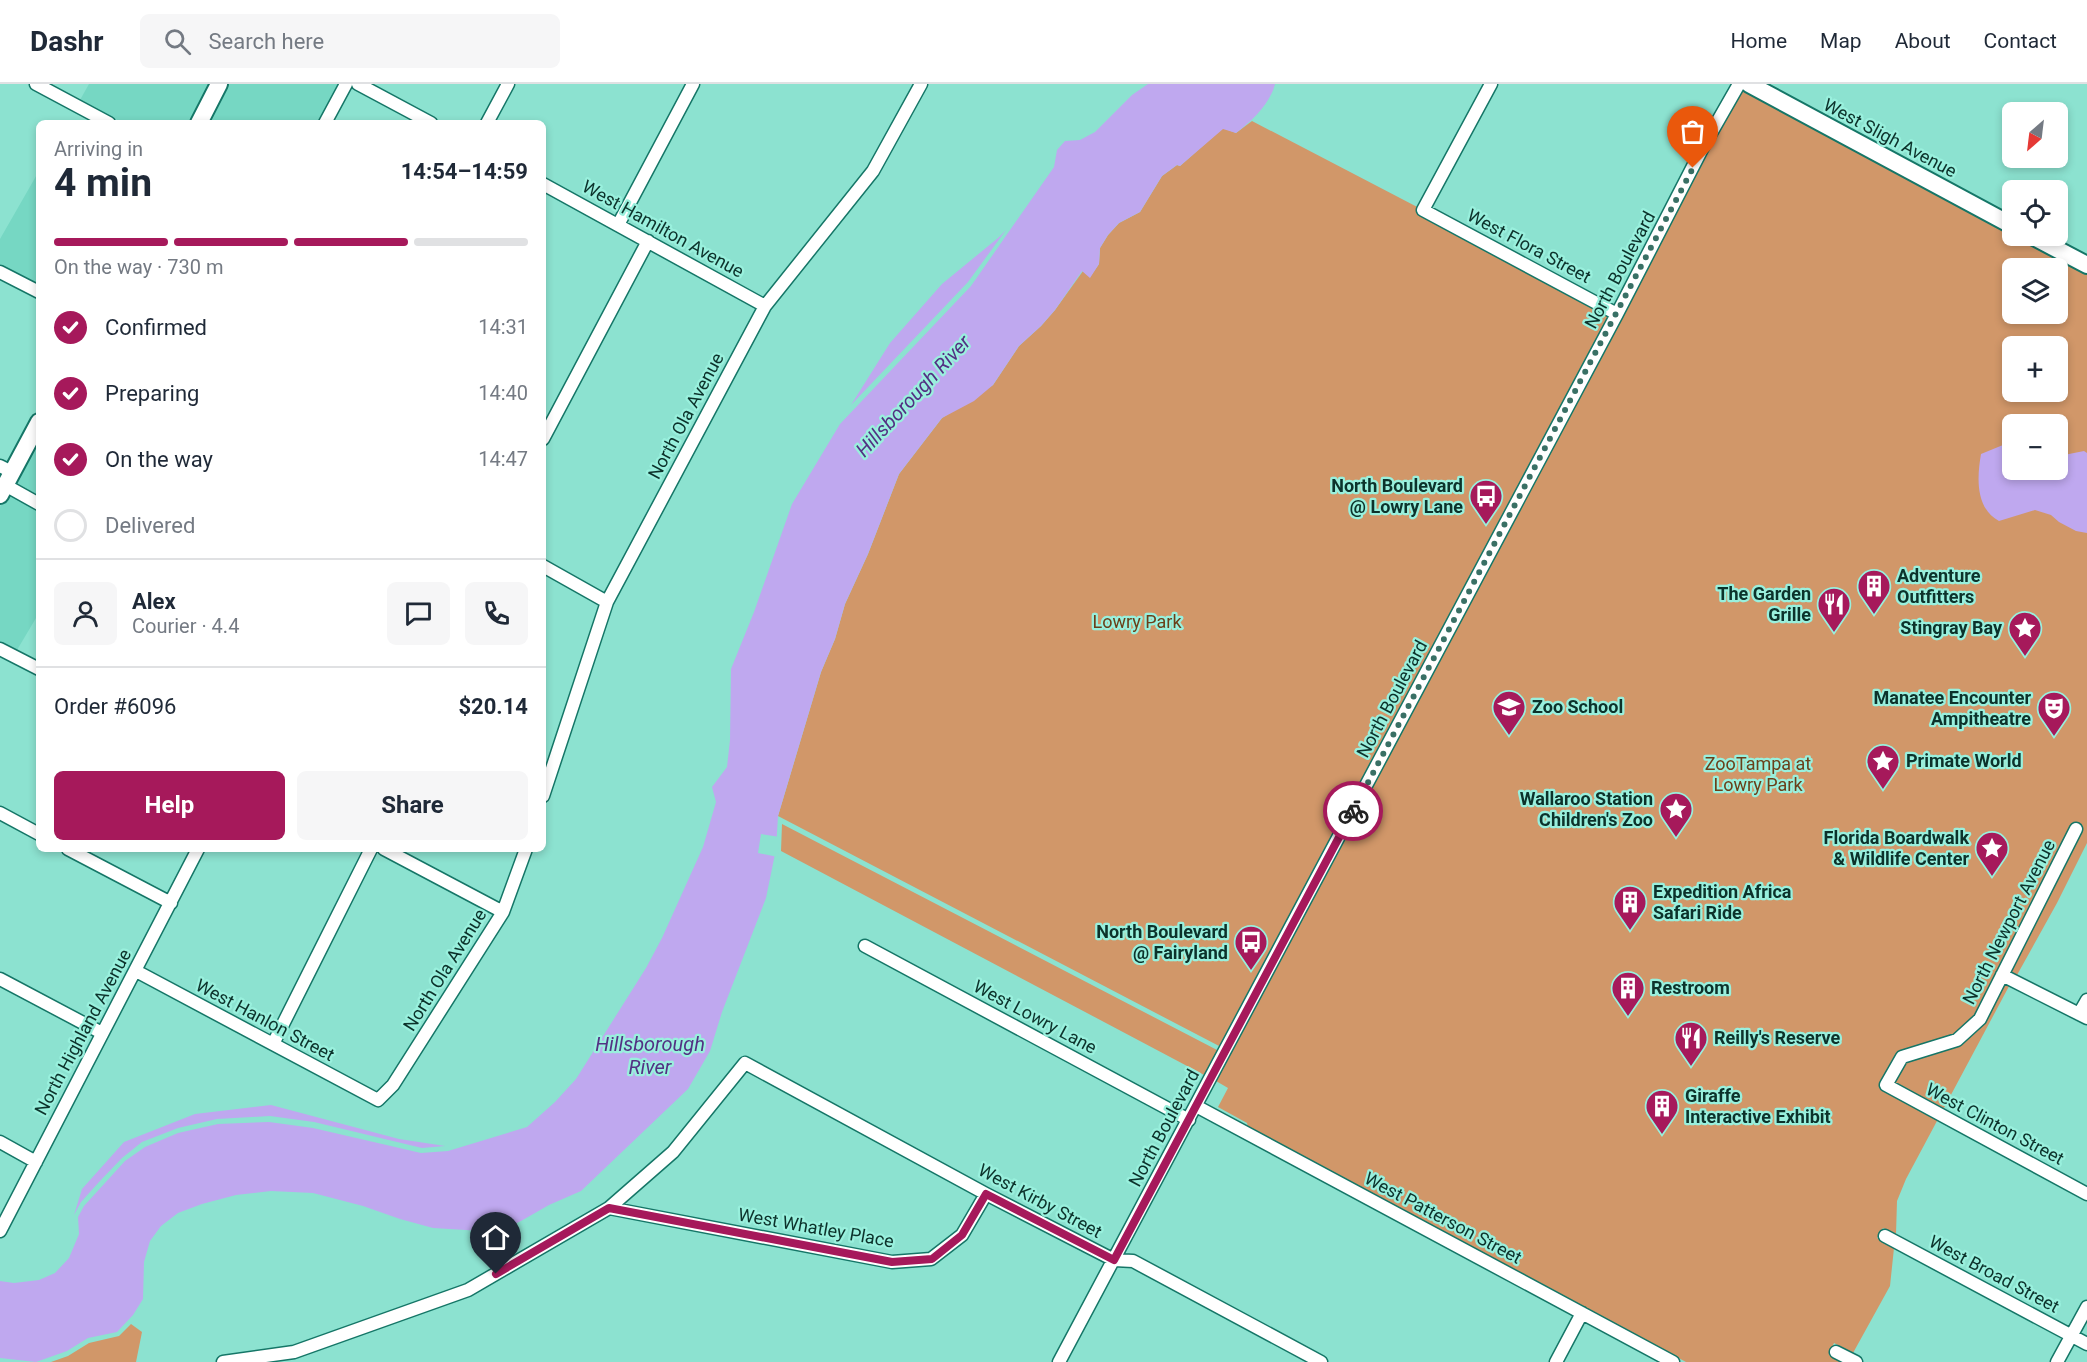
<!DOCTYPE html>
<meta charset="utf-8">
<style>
:root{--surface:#fff;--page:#f6f6f7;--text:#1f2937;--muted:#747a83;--line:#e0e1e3;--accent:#a6195b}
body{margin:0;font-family:Roboto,sans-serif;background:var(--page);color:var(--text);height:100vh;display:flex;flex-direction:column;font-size:22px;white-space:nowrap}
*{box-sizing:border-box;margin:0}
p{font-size:20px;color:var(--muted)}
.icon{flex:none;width:33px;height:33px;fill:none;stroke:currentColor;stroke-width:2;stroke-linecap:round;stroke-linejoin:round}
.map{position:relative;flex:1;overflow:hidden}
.drawer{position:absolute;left:36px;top:36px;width:510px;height:732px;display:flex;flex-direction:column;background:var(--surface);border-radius:9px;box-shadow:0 3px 9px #0003}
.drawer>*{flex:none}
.needle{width:39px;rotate:208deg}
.tools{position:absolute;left:2002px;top:18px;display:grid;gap:12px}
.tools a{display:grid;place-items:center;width:66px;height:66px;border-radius:9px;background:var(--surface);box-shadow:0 3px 9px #0003;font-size:30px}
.pin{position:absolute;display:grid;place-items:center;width:51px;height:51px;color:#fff;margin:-62px -26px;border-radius:50% 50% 50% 0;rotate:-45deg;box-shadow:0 0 6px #0007}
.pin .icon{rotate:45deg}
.courier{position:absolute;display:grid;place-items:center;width:60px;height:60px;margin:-30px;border:4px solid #a6195b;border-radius:50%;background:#fff;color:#222;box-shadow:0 2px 8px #0007}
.summary em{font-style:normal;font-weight:700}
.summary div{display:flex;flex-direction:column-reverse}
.summary{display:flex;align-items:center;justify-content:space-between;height:102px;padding:0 18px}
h1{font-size:39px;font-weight:700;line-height:45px}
.bar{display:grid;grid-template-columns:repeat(4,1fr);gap:9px 6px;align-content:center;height:72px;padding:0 18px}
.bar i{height:8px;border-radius:4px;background:var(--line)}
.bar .on{background:var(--accent)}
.bar p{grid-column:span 4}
.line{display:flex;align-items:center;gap:15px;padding:0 18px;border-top:2px solid var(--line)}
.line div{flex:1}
.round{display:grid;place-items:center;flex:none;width:63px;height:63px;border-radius:9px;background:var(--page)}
ol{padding:0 18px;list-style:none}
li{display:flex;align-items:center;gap:18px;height:66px}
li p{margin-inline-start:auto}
li .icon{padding:6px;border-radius:50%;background:var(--accent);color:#fff;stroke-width:4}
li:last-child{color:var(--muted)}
li i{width:33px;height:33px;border:3px solid var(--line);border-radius:50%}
.button{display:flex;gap:12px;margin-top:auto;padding:12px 18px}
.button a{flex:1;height:69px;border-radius:9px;background:var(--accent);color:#fff;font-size:24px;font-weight:700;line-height:69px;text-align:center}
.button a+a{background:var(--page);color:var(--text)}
header{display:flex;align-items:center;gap:36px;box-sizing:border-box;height:84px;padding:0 30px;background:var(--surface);border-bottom:2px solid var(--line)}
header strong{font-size:28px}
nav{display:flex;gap:33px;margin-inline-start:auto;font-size:21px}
.search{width:420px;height:54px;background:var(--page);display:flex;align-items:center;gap:15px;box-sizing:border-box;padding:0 21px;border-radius:9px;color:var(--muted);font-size:22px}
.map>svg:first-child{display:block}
.built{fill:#76d7c3}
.green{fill:#d19769;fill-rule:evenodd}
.water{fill:#bfa8ef}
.pier{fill:#8ce2d0}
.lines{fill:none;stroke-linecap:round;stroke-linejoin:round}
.minor-casing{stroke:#157667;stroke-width:15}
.major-casing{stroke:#157667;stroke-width:20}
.minor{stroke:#fff;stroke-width:12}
.major{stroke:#fff;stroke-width:16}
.done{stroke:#397065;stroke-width:6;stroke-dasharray:0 10.8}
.route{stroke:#a6195b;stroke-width:8}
.labels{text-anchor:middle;stroke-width:4.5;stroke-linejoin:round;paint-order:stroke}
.street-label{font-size:18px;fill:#0c322b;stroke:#99f0dd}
.poi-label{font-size:18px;font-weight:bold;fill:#0c322b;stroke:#99f0dd;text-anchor:end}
.park-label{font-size:18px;fill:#6a3f19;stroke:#99f0dd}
.water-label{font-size:20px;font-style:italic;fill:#533183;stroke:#99f0dd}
</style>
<header>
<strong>Dashr</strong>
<div class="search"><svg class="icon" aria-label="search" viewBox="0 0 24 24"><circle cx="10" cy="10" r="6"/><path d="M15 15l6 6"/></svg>Search here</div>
<nav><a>Home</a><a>Map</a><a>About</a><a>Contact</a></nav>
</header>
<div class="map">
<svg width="2087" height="1278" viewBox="0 0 2087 1278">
<rect width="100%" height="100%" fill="#8ce2d0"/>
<!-- built -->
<path class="built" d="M 89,0 L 213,0 L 192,39 L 123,39 L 80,16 Z
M 226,0 L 339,0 L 318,39 L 205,39 Z
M 39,87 L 39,201 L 0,180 L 0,155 Z
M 39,350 L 39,412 L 13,399 Z
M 7,410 L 39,427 L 39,529 L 17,566 L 0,558 L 0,423 Z"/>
<!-- green -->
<path class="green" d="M 1743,5 L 2013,148 L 2013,152 L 2019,152 L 2087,188 L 2087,759 L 2057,819 L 2017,891 L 2015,891 L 1906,1095 L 1897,1117 L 1896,1150 L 1883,1144 L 1877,1154 L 1894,1164 L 1890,1202 L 1853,1269 L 1834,1259 L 1829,1271 L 1843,1278 L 1686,1278 L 1248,1043 L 1247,1039 L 1218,1023 L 1228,1004 L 1216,997 L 1625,227 L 1708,66 ZM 2013,184 L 2058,184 L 2058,230 L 2013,230 ZM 2013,262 L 2058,262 L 2058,308 L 2013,308 ZM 2013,340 L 2058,340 L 2058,386 L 2013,386 Z
M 1252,37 L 1615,226 L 1221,963 L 778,732 L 821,588 L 835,555 L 845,520 L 868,470 L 899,390 L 942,334 L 993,301 L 1019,262 L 1041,242 L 1055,226 L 1083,187 L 1090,193 L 1099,180 L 1100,164 L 1108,151 L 1119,139 L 1140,128 L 1162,92 L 1177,81 L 1180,82 L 1223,44 L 1236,49 Z
M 782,740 L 1219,967 L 1206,992 L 781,767 Z
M 131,1240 L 142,1248 L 136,1278 L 51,1278 L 68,1272 L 89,1259 L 119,1252 Z"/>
<!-- water -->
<path class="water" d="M 1148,0 L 1275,0 C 1270,20 1252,37 1236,49 L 1223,45 L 1180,82 L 1177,81 L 1162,92 L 1140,128 L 1119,139 L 1108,151 L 1100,164 L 1099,180 L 1090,194 L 1082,187 L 1055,226 L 1041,242 L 1019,262 L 993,301 L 974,317 L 942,334 L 899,390 L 868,470 L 845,520 L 835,555 L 821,588 L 778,732 L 776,765 L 766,814 L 722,928 L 710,967 L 688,1005 L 581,1107 L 549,1121 L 521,1137 L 502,1146 L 482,1147 L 433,1144 L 400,1135 L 363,1122 L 313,1109 L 271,1107 L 236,1111 L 202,1120 L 178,1129 L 161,1142 L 150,1157 L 144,1178 L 143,1215 L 133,1231 L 117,1248 L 88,1254 L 67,1267 L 36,1278 L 0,1274 L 0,1197 L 14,1199 L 39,1196 L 55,1189 L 69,1174 L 79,1150 L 78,1133 L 84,1122 L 125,1077 L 145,1063 L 178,1049 L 218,1040 L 269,1038 L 313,1044 L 421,1069 L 448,1067 L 527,1043 L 555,1018 L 576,995 L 646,884 L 662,854 L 703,763 L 716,718 L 712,703 L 727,683 L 730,656 L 731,585 L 754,528 L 792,420 L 840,340 L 971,202 L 1054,83 L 1057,66 L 1065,57 L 1080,56 L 1095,48 L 1132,11 Z
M 1006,146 L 968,198 L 851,321 L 890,259 L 942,200 L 998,154 Z
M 2003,361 C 2015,366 2013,374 2013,386 L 2038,386 L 2046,390 L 2058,386 L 2058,381 L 2064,371 L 2084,367 L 2087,369 L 2087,449 L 2076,447 L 2059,438 L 2051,431 L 2035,426 L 1999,437 C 1975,424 1977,393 1981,370 Z
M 271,1021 L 399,1055 L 445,1062 L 422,1064 L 314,1038 L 270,1032 L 217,1035 L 178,1044 L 142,1058 L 122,1074 L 99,1098 L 81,1118 L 74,1131 L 82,1105 L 124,1058 L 195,1030 Z"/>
<!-- pier -->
<path class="pier" d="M 761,750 L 780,753 L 778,773 L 758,769 Z"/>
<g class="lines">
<defs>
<path id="minor" d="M 36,0 L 109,39
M 358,0 L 431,39
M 1491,0 L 1423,126 L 1617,230
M 325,39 L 346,0
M 487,39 L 508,0
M 543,100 L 765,222
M 618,141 L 693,0
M 0,188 L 39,208
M 543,355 L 648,157
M 0,382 L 12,388
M 5,401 L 39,420
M 543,482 L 607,518
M 0,565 L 39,585
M 543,712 L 607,518 L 765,222 L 873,87 L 921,0
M 0,729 L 39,750
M 2076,745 L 1980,935 L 1957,956 L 1902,973 L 1886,1001 L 2087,1110
M 68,765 L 171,819
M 384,765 L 503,828
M 865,862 L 1189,1036
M 136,887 L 378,1016 L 393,1001 L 503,828 L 526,765
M 2002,891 L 2087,934
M 0,895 L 102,949
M 2079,930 L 2087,916
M 273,960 L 371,765
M 1196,1022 L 1673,1278
M 0,1058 L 36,1078
M 609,1124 L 892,1178 L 931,1175 L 962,1151 L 986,1110
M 0,1147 L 198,765
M 1885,1152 L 2087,1260
M 1836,1268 L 1856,1278
M 223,1278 L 294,1268 L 468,1206 L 609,1124 L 673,1068 L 745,979 L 986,1110 L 1114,1176 L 1133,1177 L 1321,1278
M 1059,1278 L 1617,230 L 1703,63 L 1739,0
M 1556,1278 L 1582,1229
M 2057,1278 L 2087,1223"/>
<path id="major" d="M 1749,0 L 2013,142
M 199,39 L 219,0
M 2032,152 L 2087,181
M 0,411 L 39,338"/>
</defs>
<!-- minor casing -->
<use href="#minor" class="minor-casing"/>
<!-- major casing -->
<use href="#major" class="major-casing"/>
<!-- minor -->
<use href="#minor" class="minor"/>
<!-- major -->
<use href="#major" class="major"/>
</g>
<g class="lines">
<!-- done -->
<path class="done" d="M 1353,727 L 1693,84"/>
<!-- route -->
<path class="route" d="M 496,1190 L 609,1124 L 892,1178 L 932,1175 L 962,1151 L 986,1110 L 1114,1176 L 1353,727"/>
</g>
<!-- icons -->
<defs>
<symbol id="bus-pin" viewBox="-11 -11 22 30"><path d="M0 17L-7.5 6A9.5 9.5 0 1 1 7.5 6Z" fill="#a6195b" stroke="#99f0dd"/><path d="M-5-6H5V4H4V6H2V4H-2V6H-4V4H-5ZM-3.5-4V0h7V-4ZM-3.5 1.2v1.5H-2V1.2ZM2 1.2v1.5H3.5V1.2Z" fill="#fff"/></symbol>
<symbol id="building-pin" viewBox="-11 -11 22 30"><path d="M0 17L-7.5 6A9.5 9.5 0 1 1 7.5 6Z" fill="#a6195b" stroke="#99f0dd"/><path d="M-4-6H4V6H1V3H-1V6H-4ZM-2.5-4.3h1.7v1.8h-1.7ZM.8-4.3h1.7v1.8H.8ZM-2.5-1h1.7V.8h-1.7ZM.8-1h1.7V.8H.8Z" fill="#fff"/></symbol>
<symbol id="restaurant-pin" viewBox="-11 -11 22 30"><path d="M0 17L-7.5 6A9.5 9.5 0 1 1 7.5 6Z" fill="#a6195b" stroke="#99f0dd"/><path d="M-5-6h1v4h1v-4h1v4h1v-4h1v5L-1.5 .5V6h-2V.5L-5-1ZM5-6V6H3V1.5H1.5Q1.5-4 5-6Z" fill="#fff"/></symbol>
<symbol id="sight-pin" viewBox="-11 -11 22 30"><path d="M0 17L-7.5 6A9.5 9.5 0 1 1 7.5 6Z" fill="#a6195b" stroke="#99f0dd"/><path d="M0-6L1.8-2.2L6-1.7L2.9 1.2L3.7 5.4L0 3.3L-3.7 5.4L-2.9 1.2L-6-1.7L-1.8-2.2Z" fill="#fff"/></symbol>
<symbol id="school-pin" viewBox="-11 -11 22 30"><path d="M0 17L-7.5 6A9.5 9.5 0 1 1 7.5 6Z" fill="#a6195b" stroke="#99f0dd"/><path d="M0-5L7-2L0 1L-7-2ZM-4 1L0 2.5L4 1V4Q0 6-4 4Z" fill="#fff"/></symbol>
<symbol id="theatre-pin" viewBox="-11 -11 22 30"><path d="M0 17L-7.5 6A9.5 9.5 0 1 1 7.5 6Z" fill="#a6195b" stroke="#99f0dd"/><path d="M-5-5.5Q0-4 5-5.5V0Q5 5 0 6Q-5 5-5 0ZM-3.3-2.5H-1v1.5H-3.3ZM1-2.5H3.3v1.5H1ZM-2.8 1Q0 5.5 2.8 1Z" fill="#fff"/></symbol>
</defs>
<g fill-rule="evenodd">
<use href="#bus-pin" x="1467" y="393" width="38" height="52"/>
<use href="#building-pin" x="1855" y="483" width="38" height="52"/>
<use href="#restaurant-pin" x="1815" y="501" width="38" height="52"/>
<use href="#sight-pin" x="2006" y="525" width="38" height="52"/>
<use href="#school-pin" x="1490" y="604" width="38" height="52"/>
<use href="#theatre-pin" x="2035" y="605" width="38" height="52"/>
<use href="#sight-pin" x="1864" y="658" width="38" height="52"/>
<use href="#sight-pin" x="1657" y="706" width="38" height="52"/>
<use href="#sight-pin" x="1973" y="745" width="38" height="52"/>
<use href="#building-pin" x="1611" y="799" width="38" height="52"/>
<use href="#bus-pin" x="1232" y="839" width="38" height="52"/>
<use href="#building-pin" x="1609" y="885" width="38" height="52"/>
<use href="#restaurant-pin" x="1672" y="935" width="38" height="52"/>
<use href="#building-pin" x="1643" y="1003" width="38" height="52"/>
</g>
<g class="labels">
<!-- street labels -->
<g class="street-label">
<text transform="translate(1890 54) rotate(28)" y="6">West Sligh Avenue</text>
<text transform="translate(663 145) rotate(29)" y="6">West Hamilton Avenue</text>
<text transform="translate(1529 162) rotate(28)" y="6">West Flora Street</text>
<text transform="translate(1620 186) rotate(-62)" y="6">North Boulevard</text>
<text transform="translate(686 332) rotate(-62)" y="6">North Ola Avenue</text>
<text transform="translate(1392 615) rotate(-62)" y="6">North Boulevard</text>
<text transform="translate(2009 838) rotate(-63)" y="6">North Newport Avenue</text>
<text transform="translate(445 886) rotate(-58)" y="6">North Ola Avenue</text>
<text transform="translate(1035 933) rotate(28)" y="6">West Lowry Lane</text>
<text transform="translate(265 936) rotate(28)" y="6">West Hanlon Street</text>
<text transform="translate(83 948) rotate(-62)" y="6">North Highland Avenue</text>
<text transform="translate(1995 1040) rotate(28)" y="6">West Clinton Street</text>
<text transform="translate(1164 1044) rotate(-62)" y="6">North Boulevard</text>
<text transform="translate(1040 1117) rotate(28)" y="6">West Kirby Street</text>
<text transform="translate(1443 1134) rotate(28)" y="6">West Patterson Street</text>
<text transform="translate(816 1144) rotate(10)" y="6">West Whatley Place</text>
<text transform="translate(1994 1190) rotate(28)" y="6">West Broad Street</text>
</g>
<!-- poi labels -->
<g class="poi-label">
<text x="1463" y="408">North Boulevard<tspan x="1463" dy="21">@ Lowry Lane</tspan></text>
<text x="1897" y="498" text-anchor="start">Adventure<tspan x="1897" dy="21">Outfitters</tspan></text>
<text x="1811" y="516">The Garden<tspan x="1811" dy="21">Grille</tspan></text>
<text x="2002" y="550">Stingray Bay</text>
<text x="2031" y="620">Manatee Encounter<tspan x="2031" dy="21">Ampitheatre</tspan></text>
<text x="1532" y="629" text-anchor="start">Zoo School</text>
<text x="1906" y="683" text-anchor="start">Primate World</text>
<text x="1653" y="721">Wallaroo Station<tspan x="1653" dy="21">Children's Zoo</tspan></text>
<text x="1969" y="760">Florida Boardwalk<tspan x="1969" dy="21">&amp; Wildlife Center</tspan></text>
<text x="1653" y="814" text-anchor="start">Expedition Africa<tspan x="1653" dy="21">Safari Ride</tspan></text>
<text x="1228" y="854">North Boulevard<tspan x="1228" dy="21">@ Fairyland</tspan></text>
<text x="1651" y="910" text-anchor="start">Restroom</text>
<text x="1714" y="960" text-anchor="start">Reilly's Reserve</text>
<text x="1685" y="1018" text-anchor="start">Giraffe<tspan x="1685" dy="21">Interactive Exhibit</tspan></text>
</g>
<!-- park labels -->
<g class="park-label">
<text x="1137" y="544">Lowry Park</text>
<text x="1758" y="686">ZooTampa at<tspan x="1758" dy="21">Lowry Park</tspan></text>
</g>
<!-- water labels -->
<g class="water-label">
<text transform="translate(913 312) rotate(-47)" y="7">Hillsborough River</text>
<text x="650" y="967">Hillsborough<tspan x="650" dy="23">River</tspan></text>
</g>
</g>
</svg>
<div class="tools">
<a><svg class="needle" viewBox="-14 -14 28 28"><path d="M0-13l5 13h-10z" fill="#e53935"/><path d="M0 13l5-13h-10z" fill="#747a83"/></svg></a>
<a><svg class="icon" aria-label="locate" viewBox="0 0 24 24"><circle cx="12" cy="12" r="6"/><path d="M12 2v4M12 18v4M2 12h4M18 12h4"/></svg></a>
<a><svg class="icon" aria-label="layers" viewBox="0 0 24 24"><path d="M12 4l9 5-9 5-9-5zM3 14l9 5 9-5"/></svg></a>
<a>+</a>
<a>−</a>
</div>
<div class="pin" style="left:1693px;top:84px;background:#ea580c"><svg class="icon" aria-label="bag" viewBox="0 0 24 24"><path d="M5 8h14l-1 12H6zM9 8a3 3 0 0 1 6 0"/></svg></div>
<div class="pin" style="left:496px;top:1190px;background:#1f2937"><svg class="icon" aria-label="home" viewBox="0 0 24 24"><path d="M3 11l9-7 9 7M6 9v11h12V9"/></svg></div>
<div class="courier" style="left:1353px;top:727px"><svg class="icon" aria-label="bike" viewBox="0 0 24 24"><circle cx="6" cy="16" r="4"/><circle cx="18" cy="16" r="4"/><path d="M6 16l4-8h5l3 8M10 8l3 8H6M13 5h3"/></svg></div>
<section class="drawer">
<div class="summary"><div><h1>4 min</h1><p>Arriving in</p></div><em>14:54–14:59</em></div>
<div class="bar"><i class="on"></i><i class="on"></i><i class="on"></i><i></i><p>On the way · 730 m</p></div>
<ol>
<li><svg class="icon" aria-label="check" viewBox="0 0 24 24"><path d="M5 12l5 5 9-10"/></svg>Confirmed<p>14:31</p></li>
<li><svg class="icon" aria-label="check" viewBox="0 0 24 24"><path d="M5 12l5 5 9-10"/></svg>Preparing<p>14:40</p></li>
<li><svg class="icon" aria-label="check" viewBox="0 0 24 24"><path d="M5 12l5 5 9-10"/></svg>On the way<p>14:47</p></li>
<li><i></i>Delivered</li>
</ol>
<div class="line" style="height:108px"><a class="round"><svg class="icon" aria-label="person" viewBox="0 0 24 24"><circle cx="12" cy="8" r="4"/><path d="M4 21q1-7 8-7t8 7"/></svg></a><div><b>Alex</b><p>Courier · 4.4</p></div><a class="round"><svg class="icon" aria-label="chat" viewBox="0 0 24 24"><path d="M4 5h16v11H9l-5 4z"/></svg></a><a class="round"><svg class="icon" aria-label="phone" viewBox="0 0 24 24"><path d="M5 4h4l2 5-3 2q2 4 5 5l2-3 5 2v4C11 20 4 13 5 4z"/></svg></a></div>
<div class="line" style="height:78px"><div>Order #6096</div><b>$20.14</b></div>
<div class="button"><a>Help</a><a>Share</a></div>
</section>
</div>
